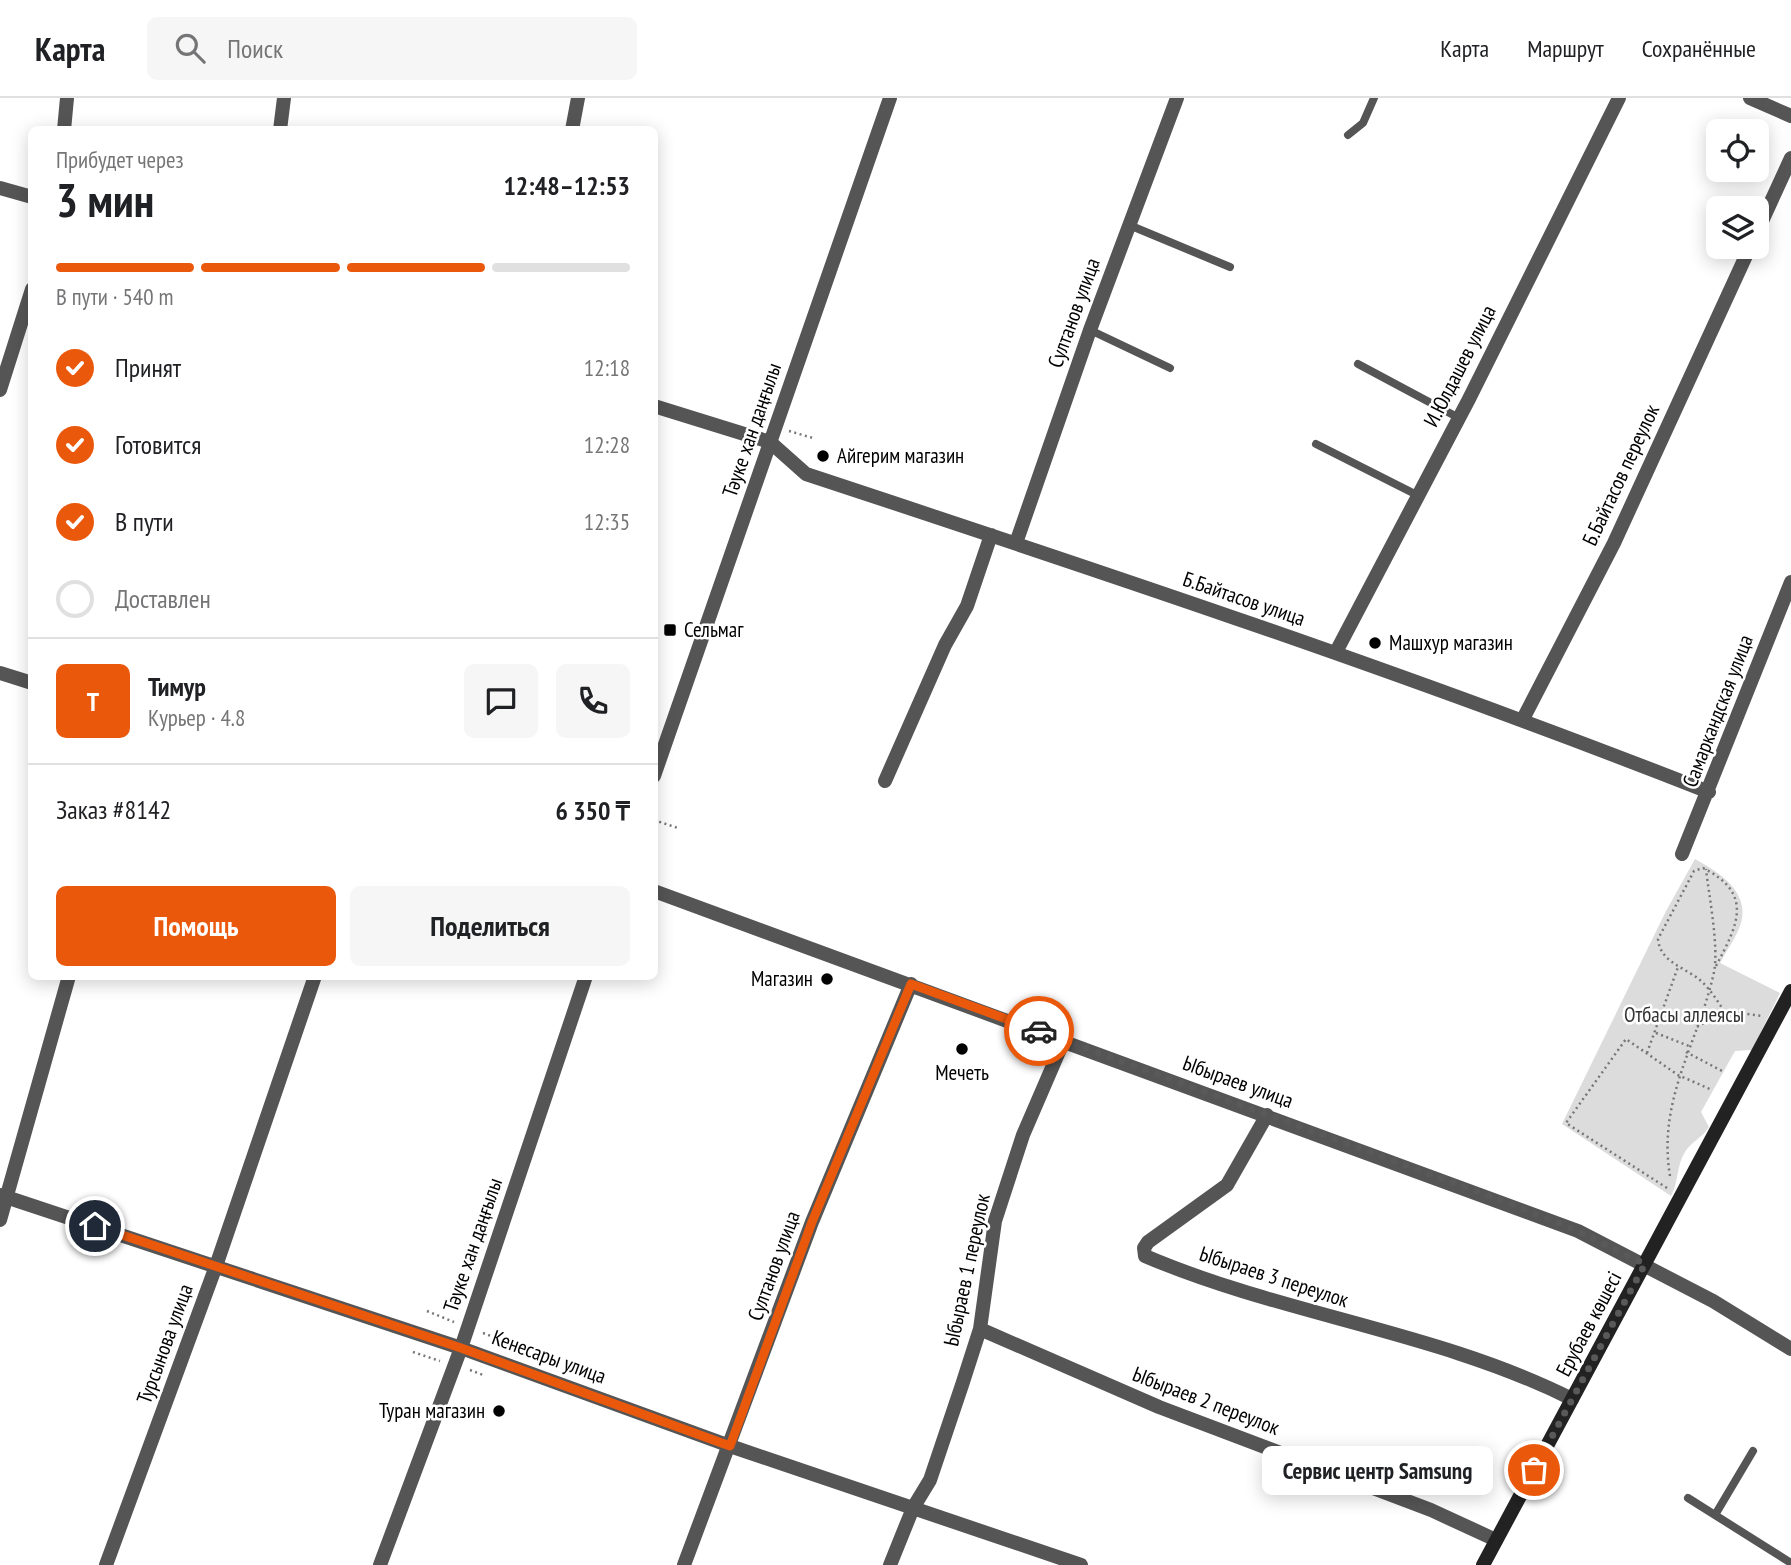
<!DOCTYPE html>
<html lang="ru">
<meta charset="utf-8">
<style>
:root{--surface:#fff;--page:#f6f6f6;--text:#202124;--muted:#757577;--line:#e0e0e0;--accent:#ea580c}
body{margin:0;font-family:"PT Sans Narrow",sans-serif;background:var(--page);color:var(--text);height:100vh;display:flex;flex-direction:column;font-size:26px;white-space:nowrap}
*{box-sizing:border-box;margin:0}
p{font-size:23px;color:var(--muted)}
.icon{flex:none;width:38px;height:38px;fill:none;stroke:currentColor;stroke-width:2;stroke-linecap:round;stroke-linejoin:round}
.map{position:relative;flex:1;overflow:hidden}
.side{position:absolute;left:28px;top:28px;width:630px;height:854px;display:flex;flex-direction:column;background:var(--surface);border-radius:10px;box-shadow:0 4px 18px #0003}
.side>*{flex:none}
.buttons{position:absolute;left:1706px;top:21px;display:grid;gap:14px}
.buttons a{display:grid;place-items:center;width:63px;height:63px;border-radius:10px;background:var(--surface);box-shadow:0 4px 18px #0003;font-size:35px}
.pin{position:absolute;display:grid;place-items:center;width:60px;height:60px;color:#fff;margin:-30px;border:4px solid #fff;border-radius:50%;box-shadow:0 2px 7px #0007}
.courier{position:absolute;display:grid;place-items:center;width:70px;height:70px;margin:-35px;border:5px solid #ea580c;border-radius:50%;background:#fff;color:#222;box-shadow:0 2px 9px #0007}
.bubble{position:absolute;height:49px;border-radius:10px;background:var(--surface);box-shadow:0 4px 18px #0003;font-size:23px;font-weight:800;line-height:49px;text-align:center}
.head em{font-style:normal;font-weight:800}
.head div{display:flex;flex-direction:column-reverse}
.head{display:flex;align-items:center;justify-content:space-between;height:119px;padding:0 28px}
h1{font-size:46px;font-weight:800;line-height:52px}
.bar{display:grid;grid-template-columns:repeat(4,1fr);gap:10px 7px;align-content:center;height:84px;padding:0 28px}
.bar i{height:9px;border-radius:5px;background:var(--line)}
.bar .active{background:var(--accent)}
.bar p{grid-column:span 4}
.line{display:flex;align-items:center;gap:18px;padding:0 28px;border-top:2px solid var(--line)}
.line div{flex:1}
.round{display:grid;place-items:center;flex:none;width:74px;height:74px;border-radius:10px;background:var(--page)}
ol{padding:0 28px;list-style:none}
li{display:flex;align-items:center;gap:21px;height:77px}
li p{margin-inline-start:auto}
li .icon{padding:7px;border-radius:50%;background:var(--accent);color:#fff;stroke-width:4}
li:last-child{color:var(--muted)}
li i{width:38px;height:38px;border:4px solid var(--line);border-radius:50%}
.primary-button{display:flex;gap:14px;margin-top:auto;padding:14px 28px}
.primary-button a{flex:1;height:80px;border-radius:10px;background:var(--accent);color:#fff;font-size:28px;font-weight:800;line-height:80px;text-align:center}
.primary-button a+a{background:var(--page);color:var(--text)}
header{display:flex;align-items:center;gap:42px;box-sizing:border-box;height:98px;padding:0 35px;background:var(--surface);border-bottom:2px solid var(--line)}
header strong{font-size:33px}
nav{display:flex;gap:38px;margin-inline-start:auto;font-size:24px}
.search{width:490px;height:63px;background:var(--page);display:flex;align-items:center;gap:18px;box-sizing:border-box;padding:0 24px;border-radius:10px;color:var(--muted);font-size:26px}
.map>svg:first-child{display:block}
.green{fill:#dcdcdc}
.lines{fill:none;stroke-linecap:round;stroke-linejoin:round}
.path{stroke:#777;stroke-width:2.5;stroke-dasharray:2 3.5;stroke-linecap:butt}
.service{stroke:#555;stroke-width:8}
.minor{stroke:#555;stroke-width:14}
.tertiary{stroke:#555;stroke-width:14}
.secondary{stroke:#222;stroke-width:14}
.done{stroke:#595959;stroke-width:7;stroke-dasharray:0 12.6}
.route{stroke:#ea580c;stroke-width:9}
.poi-dot{fill:#000;stroke:#fff;stroke-width:2.5}
.labels{text-anchor:middle;stroke-width:5;stroke-linejoin:round;paint-order:stroke}
.street-label{font-size:21px;fill:#000;stroke:#fff}
.poi-label{font-size:21px;fill:#000;stroke:#fff;text-anchor:start}
.park-label{font-size:21px;fill:#333;stroke:#fff}
</style>
<header>
<strong>Карта</strong>
<div class="search"><svg class="icon" aria-label="search" viewBox="0 0 24 24"><circle cx="10" cy="10" r="6"/><path d="M15 15l6 6"/></svg>Поиск</div>
<nav><a>Карта</a><a>Маршрут</a><a>Сохранённые</a></nav>
</header>
<div class="map">
<svg width="1791" height="1467" viewBox="0 0 1791 1467">
<rect width="100%" height="100%" fill="#fff"/>
<!-- green -->
<path class="green" d="M 1695,761 C 1718,774 1750,793 1741,825 C 1737,838 1727,852 1720,865 L 1780,895 L 1752,952 L 1735,953 L 1701,1014 L 1709,1029 C 1702,1040 1691,1044 1685,1054 C 1676,1068 1679,1084 1671,1098 L 1562,1026 L 1666,813 Z"/>
<g class="lines">
<!-- path -->
<path class="path" d="M 789,333 L 813,340
M 654,722 L 678,730
M 1716,868 C 1737,828 1755,796 1703,770 L 1694,773 L 1658,841 C 1660,864 1684,869 1700,882 C 1710,891 1717,902 1724,913
M 1697,929 L 1724,913 L 1762,918
M 1656,935 L 1689,948
M 1686,954 L 1722,973
M 1647,955 L 1678,869
M 1670,1078 C 1657,1001 1699,944 1714,874 C 1719,849 1709,798 1706,771
M 1667,1090 L 1566,1025 L 1626,941 L 1678,977 L 1712,992
M 427,1213 L 454,1224
M 483,1235 L 496,1240
M 413,1254 L 440,1263
M 470,1272 L 483,1277"/>
<!-- service -->
<path class="service" d="M 1348,37 L 1363,25 L 1374,0
M 1129,127 L 1230,169
M 1090,232 L 1170,270
M 1358,266 L 1459,320
M 1316,346 L 1417,397
M 1688,1400 L 1791,1465
M 1715,1417 L 1753,1353"/>
<!-- minor -->
<path class="minor" d="M 1750,0 L 1791,18
M 64,32 L 67,0
M 280,32 L 284,0
M 572,32 L 578,0
M 0,90 L 32,99
M 1757,134 L 1791,60
M 0,292 L 32,191
M 654,308 L 770,344 L 806,376 C 1109,476 1412,577 1709,694
M 1016,445 L 1090,232 L 1177,0
M 1336,554 L 1469,301 L 1619,0
M 0,575 L 32,585
M 1523,621 L 1614,445 L 1750,149
M 885,683 L 945,547 L 967,508 L 991,437
M 1682,756 L 1791,484
M 654,793 L 1578,1133 L 1713,1203 L 1791,1251
M 1267,1017 L 1227,1087 L 1148,1144 L 1144,1150 L 1145,1158 C 1283,1217 1439,1234 1572,1301
M 0,1097 L 461,1250 L 730,1348 L 1081,1467
M 0,1122 L 69,878
M 980,1231 L 1159,1309 L 1431,1412 L 1496,1442
M 106,1467 L 216,1168 L 315,878
M 684,1467 L 812,1124 L 911,886
M 890,1467 L 913,1410 L 930,1382 L 962,1287 L 980,1231 L 995,1123 L 1023,1037 L 1064,942"/>
<!-- tertiary -->
<path class="tertiary" d="M 654,678 L 890,0
M 380,1467 L 461,1250 L 586,878"/>
<!-- secondary -->
<path class="secondary" d="M 1483,1467 L 1791,893"/>
</g>
<g class="lines">
<!-- done -->
<path class="done" d="M 1039,933 L 1512,1106 L 1578,1133 L 1645,1166 L 1534,1372"/>
<!-- route -->
<path class="route" d="M 95,1128 L 461,1250 L 730,1348 L 812,1124 L 911,886 L 1039,933"/>
</g>
<!-- markers -->
<g class="poi-dot">
<circle cx="823" cy="358" r="7"/>
<rect x="663" y="525" width="14" height="14" rx="3.5"/>
<circle cx="1375" cy="545" r="7"/>
<circle cx="827" cy="881" r="7"/>
<circle cx="962" cy="951" r="7"/>
<circle cx="499" cy="1313" r="7"/>
</g>
<g class="labels">
<!-- street labels -->
<g class="street-label">
<text transform="translate(1074 215) rotate(-70)" y="7">Султанов улица</text>
<text transform="translate(1460 268) rotate(-63)" y="7">И.Юлдашев улица</text>
<text transform="translate(752 332) rotate(-71)" y="7">Тәуке хан даңғылы</text>
<text transform="translate(1621 377) rotate(-65)" y="7">Б.Байтасов переулок</text>
<text transform="translate(1244 501) rotate(19)" y="7">Б.Байтасов улица</text>
<text transform="translate(1718 613) rotate(-69)" y="7">Самаркандская улица</text>
<text transform="translate(1238 984) rotate(20)" y="7">Ыбыраев улица</text>
<text transform="translate(473 1147) rotate(-71)" y="7">Тәуке хан даңғылы</text>
<text transform="translate(774 1168) rotate(-70)" y="7">Султанов улица</text>
<text transform="translate(967 1172) rotate(-78)" y="7">Ыбыраев 1 переулок</text>
<text transform="translate(1274 1179) rotate(18)" y="7">Ыбыраев 3 переулок</text>
<text transform="translate(1589 1226) rotate(-62)" y="7">Ерубаев көшесі</text>
<text transform="translate(165 1246) rotate(-70)" y="7">Турсынова улица</text>
<text transform="translate(549 1259) rotate(20)" y="7">Кенесары улица</text>
<text transform="translate(1206 1303) rotate(21)" y="7">Ыбыраев 2 переулок</text>
</g>
<!-- poi labels -->
<g class="poi-label">
<text x="837" y="365">Айгерим магазин</text>
<text x="684" y="539">Сельмаг</text>
<text x="1389" y="552">Машхур магазин</text>
<text x="813" y="888" text-anchor="end">Магазин</text>
<text x="962" y="982" text-anchor="middle">Мечеть</text>
<text x="485" y="1320" text-anchor="end">Туран магазин</text>
</g>
<!-- park labels -->
<g class="park-label">
<text x="1684" y="924">Отбасы аллеясы</text>
</g>
</g>
</svg>
<div class="buttons">
<a><svg class="icon" aria-label="locate" viewBox="0 0 24 24"><circle cx="12" cy="12" r="6"/><path d="M12 2v4M12 18v4M2 12h4M18 12h4"/></svg></a>
<a><svg class="icon" aria-label="layers" viewBox="0 0 24 24"><path d="M12 4l9 5-9 5-9-5zM3 14l9 5 9-5"/></svg></a>
</div>
<div class="pin" style="left:1534px;top:1372px;background:#ea580c"><svg class="icon" aria-label="bag" viewBox="0 0 24 24"><path d="M5 8h14l-1 12H6zM9 8a3 3 0 0 1 6 0"/></svg></div>
<div class="pin" style="left:95px;top:1128px;background:#1f2937"><svg class="icon" aria-label="home" viewBox="0 0 24 24"><path d="M3 11l9-7 9 7M6 9v11h12V9"/></svg></div>
<div class="courier" style="left:1039px;top:933px"><svg class="icon" aria-label="car" viewBox="0 0 24 24"><path d="M5 17H2v-5l4-1 3-4h7l3 4 3 1v5h-3M9 17h6M6 11h13"/><circle cx="7" cy="17" r="2"/><circle cx="17" cy="17" r="2"/></svg></div>
<div class="bubble" style="left:1262px;top:1348px;width:231px">Сервис центр Samsung</div>
<section class="side">
<div class="head"><div><h1>3 мин</h1><p>Прибудет через</p></div><em>12:48–12:53</em></div>
<div class="bar"><i class="active"></i><i class="active"></i><i class="active"></i><i></i><p>В пути · 540 m</p></div>
<ol>
<li><svg class="icon" aria-label="check" viewBox="0 0 24 24"><path d="M5 12l5 5 9-10"/></svg>Принят<p>12:18</p></li>
<li><svg class="icon" aria-label="check" viewBox="0 0 24 24"><path d="M5 12l5 5 9-10"/></svg>Готовится<p>12:28</p></li>
<li><svg class="icon" aria-label="check" viewBox="0 0 24 24"><path d="M5 12l5 5 9-10"/></svg>В пути<p>12:35</p></li>
<li><i></i>Доставлен</li>
</ol>
<div class="line" style="height:126px"><b class="round" style="background:var(--accent);color:#fff">Т</b><div><b>Тимур</b><p>Курьер · 4.8</p></div><a class="round"><svg class="icon" aria-label="chat" viewBox="0 0 24 24"><path d="M4 5h16v11H9l-5 4z"/></svg></a><a class="round"><svg class="icon" aria-label="phone" viewBox="0 0 24 24"><path d="M5 4h4l2 5-3 2q2 4 5 5l2-3 5 2v4C11 20 4 13 5 4z"/></svg></a></div>
<div class="line" style="height:91px"><div>Заказ #8142</div><b>6 350 ₸</b></div>
<div class="primary-button"><a>Помощь</a><a>Поделиться</a></div>
</section>
</div>
